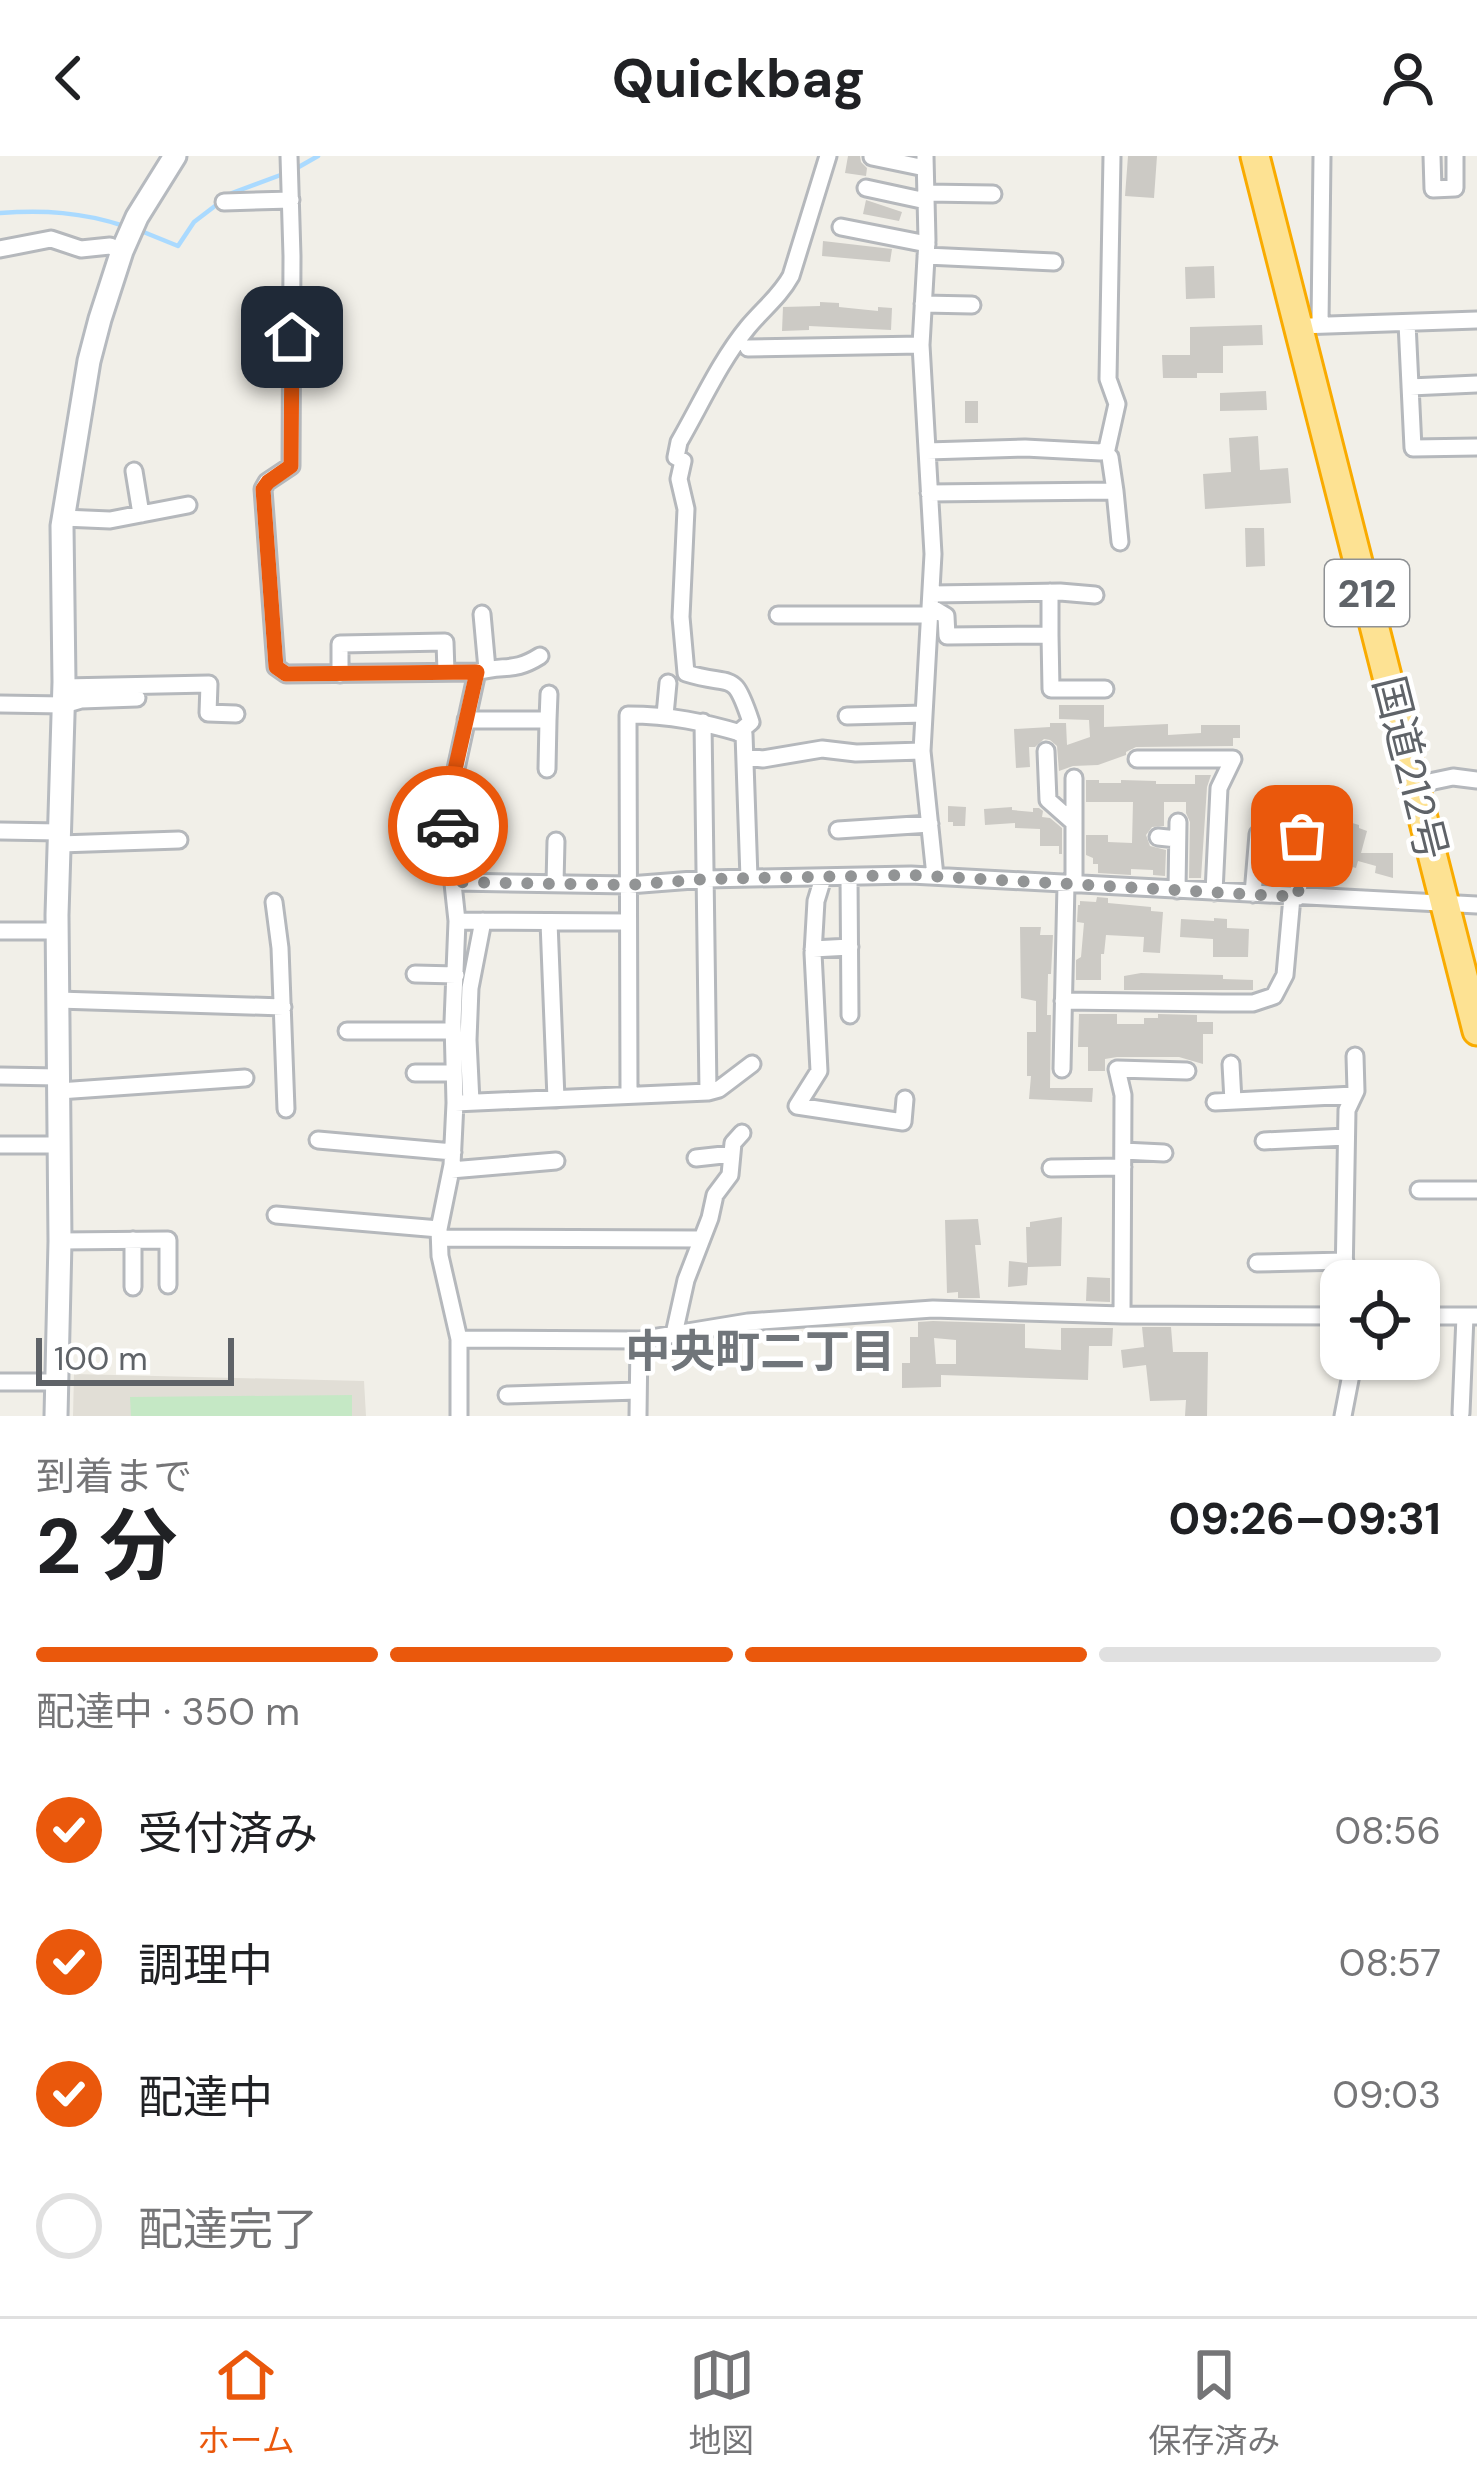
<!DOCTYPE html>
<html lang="ja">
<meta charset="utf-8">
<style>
:root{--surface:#fff;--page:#f6f6f6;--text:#202124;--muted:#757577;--line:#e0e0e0;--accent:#ea580c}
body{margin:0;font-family:"DM Sans","Noto Sans JP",sans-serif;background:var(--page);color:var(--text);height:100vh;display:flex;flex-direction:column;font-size:45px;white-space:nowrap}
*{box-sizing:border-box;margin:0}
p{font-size:39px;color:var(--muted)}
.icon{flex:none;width:66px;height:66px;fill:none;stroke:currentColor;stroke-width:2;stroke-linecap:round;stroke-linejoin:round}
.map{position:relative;height:1260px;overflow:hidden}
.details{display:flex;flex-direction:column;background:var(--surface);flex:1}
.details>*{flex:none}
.fabs{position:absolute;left:1320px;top:1104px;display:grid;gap:24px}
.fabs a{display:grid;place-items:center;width:120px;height:120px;border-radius:24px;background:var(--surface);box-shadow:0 3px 9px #0004;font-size:60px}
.scale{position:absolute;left:36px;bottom:30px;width:198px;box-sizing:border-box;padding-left:12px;border:6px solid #5f6368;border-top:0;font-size:33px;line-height:42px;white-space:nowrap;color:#5f6368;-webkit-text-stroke:9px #fff;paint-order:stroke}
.pin{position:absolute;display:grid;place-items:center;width:102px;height:102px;color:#fff;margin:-51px;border-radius:24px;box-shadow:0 6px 18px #0006}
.courier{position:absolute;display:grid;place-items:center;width:120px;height:120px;margin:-60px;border:9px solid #ea580c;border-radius:50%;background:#fff;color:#222;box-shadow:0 3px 15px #0007}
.headline em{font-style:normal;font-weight:700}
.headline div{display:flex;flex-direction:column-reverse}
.headline{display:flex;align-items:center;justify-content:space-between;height:204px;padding:0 36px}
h1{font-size:78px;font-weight:700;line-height:90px}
.bar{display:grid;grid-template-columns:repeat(4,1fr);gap:18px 12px;align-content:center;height:144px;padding:0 36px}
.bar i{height:15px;border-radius:9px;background:var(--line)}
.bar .on{background:var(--accent)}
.bar p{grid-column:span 4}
ol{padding:0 36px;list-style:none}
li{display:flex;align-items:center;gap:36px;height:132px}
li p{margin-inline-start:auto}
li .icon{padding:12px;border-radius:50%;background:var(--accent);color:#fff;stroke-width:4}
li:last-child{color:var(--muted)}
li i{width:66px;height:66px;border:6px solid var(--line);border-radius:50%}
header{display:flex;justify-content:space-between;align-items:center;height:156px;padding:0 36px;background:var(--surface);font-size:54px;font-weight:700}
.dock{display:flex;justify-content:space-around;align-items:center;height:168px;border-top:3px solid var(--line);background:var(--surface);font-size:33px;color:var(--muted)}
.dock a{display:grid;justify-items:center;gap:6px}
.dock .on{color:var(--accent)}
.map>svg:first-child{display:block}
.education{fill:#e1ded6}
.green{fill:#c5e8c5}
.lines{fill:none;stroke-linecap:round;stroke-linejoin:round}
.stream{stroke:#aadaff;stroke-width:4.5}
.building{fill:#cccac5;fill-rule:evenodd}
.street-casing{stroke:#b5b8bc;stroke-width:21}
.secondary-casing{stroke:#b6babf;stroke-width:27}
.highway-casing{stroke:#f9ab00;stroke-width:33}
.street{stroke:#fff;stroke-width:15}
.secondary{stroke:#fff;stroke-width:21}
.highway{stroke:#fde293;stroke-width:27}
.done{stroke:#929495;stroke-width:12;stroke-dasharray:0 21.6}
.route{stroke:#ea580c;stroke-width:15}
.labels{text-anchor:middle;stroke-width:9;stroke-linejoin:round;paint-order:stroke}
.shield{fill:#fff;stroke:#8f9295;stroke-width:3}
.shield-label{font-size:39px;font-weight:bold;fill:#5f6368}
.street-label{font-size:42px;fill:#5f6368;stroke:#fff}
.neighbourhood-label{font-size:45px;font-weight:bold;fill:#70757a;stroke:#fff}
</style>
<header><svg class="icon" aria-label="back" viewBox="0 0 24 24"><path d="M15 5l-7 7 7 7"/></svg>Quickbag<svg class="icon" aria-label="person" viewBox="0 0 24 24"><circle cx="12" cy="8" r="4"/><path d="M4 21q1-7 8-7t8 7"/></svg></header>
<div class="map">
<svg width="1477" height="1260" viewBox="0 0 1477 1260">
<rect width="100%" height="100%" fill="#f1efe8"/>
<!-- education -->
<path class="education" d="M 74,1218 L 364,1225 L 366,1260 L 73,1260 Z"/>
<!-- green -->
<path class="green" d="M 352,1239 L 352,1260 L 131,1260 L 130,1241 Z"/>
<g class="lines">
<!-- stream -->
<path class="stream" d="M 297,12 L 318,0
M 0,57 C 44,54 82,56 124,70
M 141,75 L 178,90 L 194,66 L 232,37 L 286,17"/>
</g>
<!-- building -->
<path class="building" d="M 848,0 L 860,0 L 861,6 L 867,12 L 866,20 L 845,17 Z
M 1128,0 L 1157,0 L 1154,42 L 1125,40 Z
M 866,44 L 902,56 L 899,65 L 863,58 Z
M 823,85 L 892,93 L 890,106 L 822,100 Z
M 1214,110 L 1215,142 L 1186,143 L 1185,111 Z
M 820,146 L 839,147 L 839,151 L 878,155 L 878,151 L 892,152 L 891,174 L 809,170 L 809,174 L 782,175 L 783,151 L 820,150 Z
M 1262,169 L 1263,189 L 1223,190 L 1223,217 L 1197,217 L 1197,222 L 1163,222 L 1162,199 L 1190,199 L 1190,171 Z
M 1266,235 L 1267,254 L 1220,255 L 1220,237 Z
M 965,245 L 978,245 L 978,267 L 965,267 Z
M 1258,280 L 1260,314 L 1288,312 L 1291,347 L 1205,353 L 1203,318 L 1231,316 L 1229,282 Z
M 1245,372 L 1264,372 L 1265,410 L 1246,411 Z
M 1059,549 L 1104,549 L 1104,571 L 1168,568 L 1168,579 L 1201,577 L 1201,569 L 1240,569 L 1240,582 L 1233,582 L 1233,590 L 1136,591 L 1126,596 L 1126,599 L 1098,609 L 1073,610 L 1059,615 L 1057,590 L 1050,584 L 1044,583 L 1035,591 L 1029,591 L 1030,611 L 1016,612 L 1014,573 L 1050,571 L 1050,567 L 1066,567 L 1067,589 L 1090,581 L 1089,564 L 1059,563 Z
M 1195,619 L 1211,619 L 1207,631 L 1201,722 L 1189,722 L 1190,666 L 1186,657 L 1186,646 L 1164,646 L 1164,670 L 1152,671 L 1146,679 L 1150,690 L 1166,694 L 1165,720 L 1153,719 L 1153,714 L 1131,713 L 1131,719 L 1098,717 L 1098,708 L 1093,708 L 1093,702 L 1086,699 L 1086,679 L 1108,679 L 1108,686 L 1132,687 L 1133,646 L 1086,646 L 1086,624 L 1099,624 L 1099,627 L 1121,627 L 1121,624 L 1156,625 L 1156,628 L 1195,628 Z
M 948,650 L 966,651 L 965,670 L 953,670 L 953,666 L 948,666 Z
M 1012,651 L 1012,654 L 1033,656 L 1033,652 L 1039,652 L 1043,655 L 1042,661 L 1050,662 L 1062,672 L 1062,698 L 1059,698 L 1059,690 L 1040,690 L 1040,673 L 1015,672 L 1015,667 L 985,669 L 984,653 Z
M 1322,658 L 1359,669 L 1359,672 L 1367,675 L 1361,697 L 1393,697 L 1393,722 L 1375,717 L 1376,710 L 1358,705 L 1356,712 L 1313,700 Z
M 1271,683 L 1290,684 L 1288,702 L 1270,698 Z
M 1097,741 L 1108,742 L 1108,747 L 1151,751 L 1151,755 L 1163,756 L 1160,797 L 1143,796 L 1144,781 L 1106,779 L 1104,798 L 1101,798 L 1101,824 L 1076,824 L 1076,804 L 1081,801 L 1084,767 L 1077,766 L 1078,749 L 1080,749 L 1080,745 L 1096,746 Z
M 1214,762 L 1227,763 L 1227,772 L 1249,773 L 1248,801 L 1213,801 L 1213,783 L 1180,781 L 1181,763 L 1214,765 Z
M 1020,771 L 1041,771 L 1040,779 L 1053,779 L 1051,818 L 1048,818 L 1047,859 L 1051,859 L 1050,932 L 1093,932 L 1092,946 L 1029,943 L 1031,920 L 1027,920 L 1027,876 L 1036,876 L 1036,845 L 1021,842 Z
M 1141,817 L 1223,819 L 1223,823 L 1253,824 L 1253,834 L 1124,834 L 1124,820 Z
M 1079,858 L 1117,858 L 1117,868 L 1144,868 L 1144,862 L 1158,862 L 1158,858 L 1197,859 L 1197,866 L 1213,866 L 1213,878 L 1203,878 L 1203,908 L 1179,901 L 1117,901 L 1105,903 L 1105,915 L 1088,915 L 1088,891 L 1078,891 Z
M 1062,1061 L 1061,1110 L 1028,1111 L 1027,1129 L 1008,1131 L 1009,1105 L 1027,1107 L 1026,1071 L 1030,1071 L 1030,1066 Z
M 978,1063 L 981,1089 L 975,1089 L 980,1142 L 958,1142 L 958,1136 L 947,1137 L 945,1064 Z
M 1087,1121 L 1110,1122 L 1110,1146 L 1086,1145 Z
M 933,1165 L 1025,1168 L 1025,1192 L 1061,1194 L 1061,1172 L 1113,1172 L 1112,1190 L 1089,1190 L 1088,1224 L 941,1219 L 941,1231 L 902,1232 L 902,1207 L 910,1207 L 910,1181 L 918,1181 L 918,1166 ZM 934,1182 L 956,1184 L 956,1208 L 936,1208 Z
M 1142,1171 L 1171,1171 L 1173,1196 L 1208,1196 L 1207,1260 L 1185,1260 L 1186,1244 L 1150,1245 L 1146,1209 L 1123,1212 L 1121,1194 L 1144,1191 Z"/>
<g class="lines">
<defs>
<path id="street" d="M 289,0 L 292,100 L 291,310 L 267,326 L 263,333 L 276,511 L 286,518 L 477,516 C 505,508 513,517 540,500
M 925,0 L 927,84 L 921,189 L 933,398 L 922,595 L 935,720
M 1432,0 L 1433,33 L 1455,32 L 1455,0
M 872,1 L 925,12
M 866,32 L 926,45
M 926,37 L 993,38
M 224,46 L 291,44
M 841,71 L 927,88
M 0,93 L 51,83 L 81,93 L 110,90 L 122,95
M 926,100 L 1054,106
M 923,148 L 972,149
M 1407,167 L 1413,292 L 1477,291
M 1320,168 L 1322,0
M 1299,170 L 1477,164
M 748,192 L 921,189
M 1410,231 L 1477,228
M 927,295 L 1025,292 L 1101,296 L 1107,293 L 1117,248 L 1108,223 L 1112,0
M 1110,301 L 1115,335
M 134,315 L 141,358
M 929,337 L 1115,335 L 1120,386
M 63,362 L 110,364 L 188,349
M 931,438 L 1060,436 L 1095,439
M 931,451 L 946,460 L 947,480 L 1050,479 L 1050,436
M 482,458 L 487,513
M 778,459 L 930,459
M 1050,479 L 1051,533 L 1105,533
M 340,518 L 340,488 L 445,486 L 446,516
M 64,531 L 209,528 L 208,557 L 236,558
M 0,548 L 64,549 L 81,544 L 137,542
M 665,559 L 668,527
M 847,560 L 924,558
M 466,564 L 548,564 L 549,538
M 738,577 L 751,566 C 733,512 734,532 686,517 L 681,461 L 686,353 L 679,323 L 683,305 L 676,301 L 679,286 C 701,248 720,205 748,171 C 763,153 780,140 791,120 L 828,0
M 1046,595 L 1048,644 L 1074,667
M 745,601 L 763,603 L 822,593 L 856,597 L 922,595
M 1137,603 L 1233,603 L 1219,632 L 1214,736
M 547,613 L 548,564
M 1415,629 L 1453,621 L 1477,624
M 838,674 L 930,668
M 0,675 L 60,676
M 1158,681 L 1177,683
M 60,688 L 179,684
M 849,721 L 850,859
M 823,722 L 816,745 L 813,797 L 819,915 L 797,950 L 903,966 L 905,943
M 455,726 L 629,729 L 706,723 L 911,719 L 1477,749
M 555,728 L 556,685
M 1074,728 L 1074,622
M 1177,734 L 1178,666
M 1253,738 L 1258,678
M 1298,741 L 1302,679
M 274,746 L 280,792 L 286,953
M 457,765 L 627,766
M 549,766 L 556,943
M 0,775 L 58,775
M 813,793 L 850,791
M 415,818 L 456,819
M 58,844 L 283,851
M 1063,845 L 1222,847 L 1253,847 L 1274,840 L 1285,819 L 1292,741
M 347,875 L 453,875
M 1231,908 L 1233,945
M 1062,913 L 1066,728
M 415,917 L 454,917
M 0,920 L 59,921
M 59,935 L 245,922
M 708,936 L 719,933 L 752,908
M 629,938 L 628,559 C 671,559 703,566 744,578 L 749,722
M 471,946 L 468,884 L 470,832 L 483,765
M 1215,946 L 1354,939
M 455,947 L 708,936 L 703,566
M 318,984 L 453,996
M 1264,985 L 1346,981
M 0,989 L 59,989
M 1123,995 L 1164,997
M 696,1002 L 732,998
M 1051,1012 L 1123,1011
M 451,1014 L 556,1005
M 1419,1034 L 1477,1034
M 276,1059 L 439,1073
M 440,1082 L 700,1083
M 133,1084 L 133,1131
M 60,1085 L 168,1084 L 168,1129
M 1257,1107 L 1345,1105
M 1344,1125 L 1347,954 L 1356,935 L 1355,900
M 1122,1159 L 1123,939 L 1117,913 L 1187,915
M 1419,1160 L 1477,1160
M 674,1178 L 686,1124 L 710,1062 L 715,1039 L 730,1019 L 733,987 L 742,977
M 459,1183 L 639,1184 L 748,1166 L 933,1153 L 1122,1159 L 1341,1160
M 0,1226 L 57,1226
M 507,1239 L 638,1235
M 1461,1257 L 1465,1160
M 459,1260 L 459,1183 L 440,1100 L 439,1073 L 452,1009 L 455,947 L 453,866 L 457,765 L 448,681 L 449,645 L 477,516
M 638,1260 L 639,1184
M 1343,1260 L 1354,1203"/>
<path id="secondary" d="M 56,1260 L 60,1085 L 57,759 L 64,526 L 62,370 L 89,205 L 100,163 L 122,95 L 137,61 L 175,0"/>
<path id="highway" d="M 1255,0 L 1477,875"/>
</defs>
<!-- street casing -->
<use href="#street" class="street-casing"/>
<!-- secondary casing -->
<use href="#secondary" class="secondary-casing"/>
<!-- highway casing -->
<use href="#highway" class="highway-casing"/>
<!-- street -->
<use href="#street" class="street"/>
<!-- secondary -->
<use href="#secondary" class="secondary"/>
<!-- highway -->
<use href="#highway" class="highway"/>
</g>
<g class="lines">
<!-- done -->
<path class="done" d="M 448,670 L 454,726 L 628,729 L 706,723 L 911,719 L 1298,741 L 1302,680"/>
<!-- route -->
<path class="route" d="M 292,181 L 291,310 L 268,326 L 263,333 L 276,511 L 286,518 L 477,516 L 448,645 L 448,670"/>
</g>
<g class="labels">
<!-- shield labels -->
<rect class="shield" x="1325" y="404" width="84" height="66" rx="9"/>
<g class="shield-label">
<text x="1367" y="451">212</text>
</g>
<!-- street labels -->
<g class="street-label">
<text transform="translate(1411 612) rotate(76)" y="15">国道212号</text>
</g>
<!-- neighbourhood labels -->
<g class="neighbourhood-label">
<text x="760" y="1211">中央町二丁目</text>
</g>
</g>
</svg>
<div class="fabs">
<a><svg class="icon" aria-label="locate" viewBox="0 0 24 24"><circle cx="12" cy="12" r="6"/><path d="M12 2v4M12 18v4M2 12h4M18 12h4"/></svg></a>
</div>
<div class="scale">100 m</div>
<div class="pin" style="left:1302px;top:680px;background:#ea580c"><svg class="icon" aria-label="bag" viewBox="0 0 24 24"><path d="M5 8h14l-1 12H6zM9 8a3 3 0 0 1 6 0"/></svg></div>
<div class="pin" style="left:292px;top:181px;background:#1f2937"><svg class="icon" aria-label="home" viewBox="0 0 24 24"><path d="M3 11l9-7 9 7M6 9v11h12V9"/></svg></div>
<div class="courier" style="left:448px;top:670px"><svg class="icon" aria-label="car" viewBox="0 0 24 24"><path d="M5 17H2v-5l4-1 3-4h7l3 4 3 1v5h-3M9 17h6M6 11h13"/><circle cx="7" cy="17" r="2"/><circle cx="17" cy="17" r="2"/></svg></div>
</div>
<section class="details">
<div class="headline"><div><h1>2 分</h1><p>到着まで</p></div><em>09:26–09:31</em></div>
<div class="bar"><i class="on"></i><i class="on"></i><i class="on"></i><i></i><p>配達中 · 350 m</p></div>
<ol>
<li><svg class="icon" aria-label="check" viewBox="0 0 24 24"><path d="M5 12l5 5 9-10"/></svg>受付済み<p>08:56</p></li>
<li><svg class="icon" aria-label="check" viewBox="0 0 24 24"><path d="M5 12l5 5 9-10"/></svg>調理中<p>08:57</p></li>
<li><svg class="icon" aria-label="check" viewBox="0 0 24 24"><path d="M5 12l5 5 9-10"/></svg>配達中<p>09:03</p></li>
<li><i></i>配達完了</li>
</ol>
</section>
<nav class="dock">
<a class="on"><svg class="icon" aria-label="home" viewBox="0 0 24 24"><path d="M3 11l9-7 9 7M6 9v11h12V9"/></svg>ホーム</a>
<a><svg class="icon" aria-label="map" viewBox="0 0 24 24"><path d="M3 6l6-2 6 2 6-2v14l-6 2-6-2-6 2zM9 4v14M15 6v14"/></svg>地図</a>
<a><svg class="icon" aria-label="saved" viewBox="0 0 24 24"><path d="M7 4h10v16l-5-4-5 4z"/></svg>保存済み</a>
</nav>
